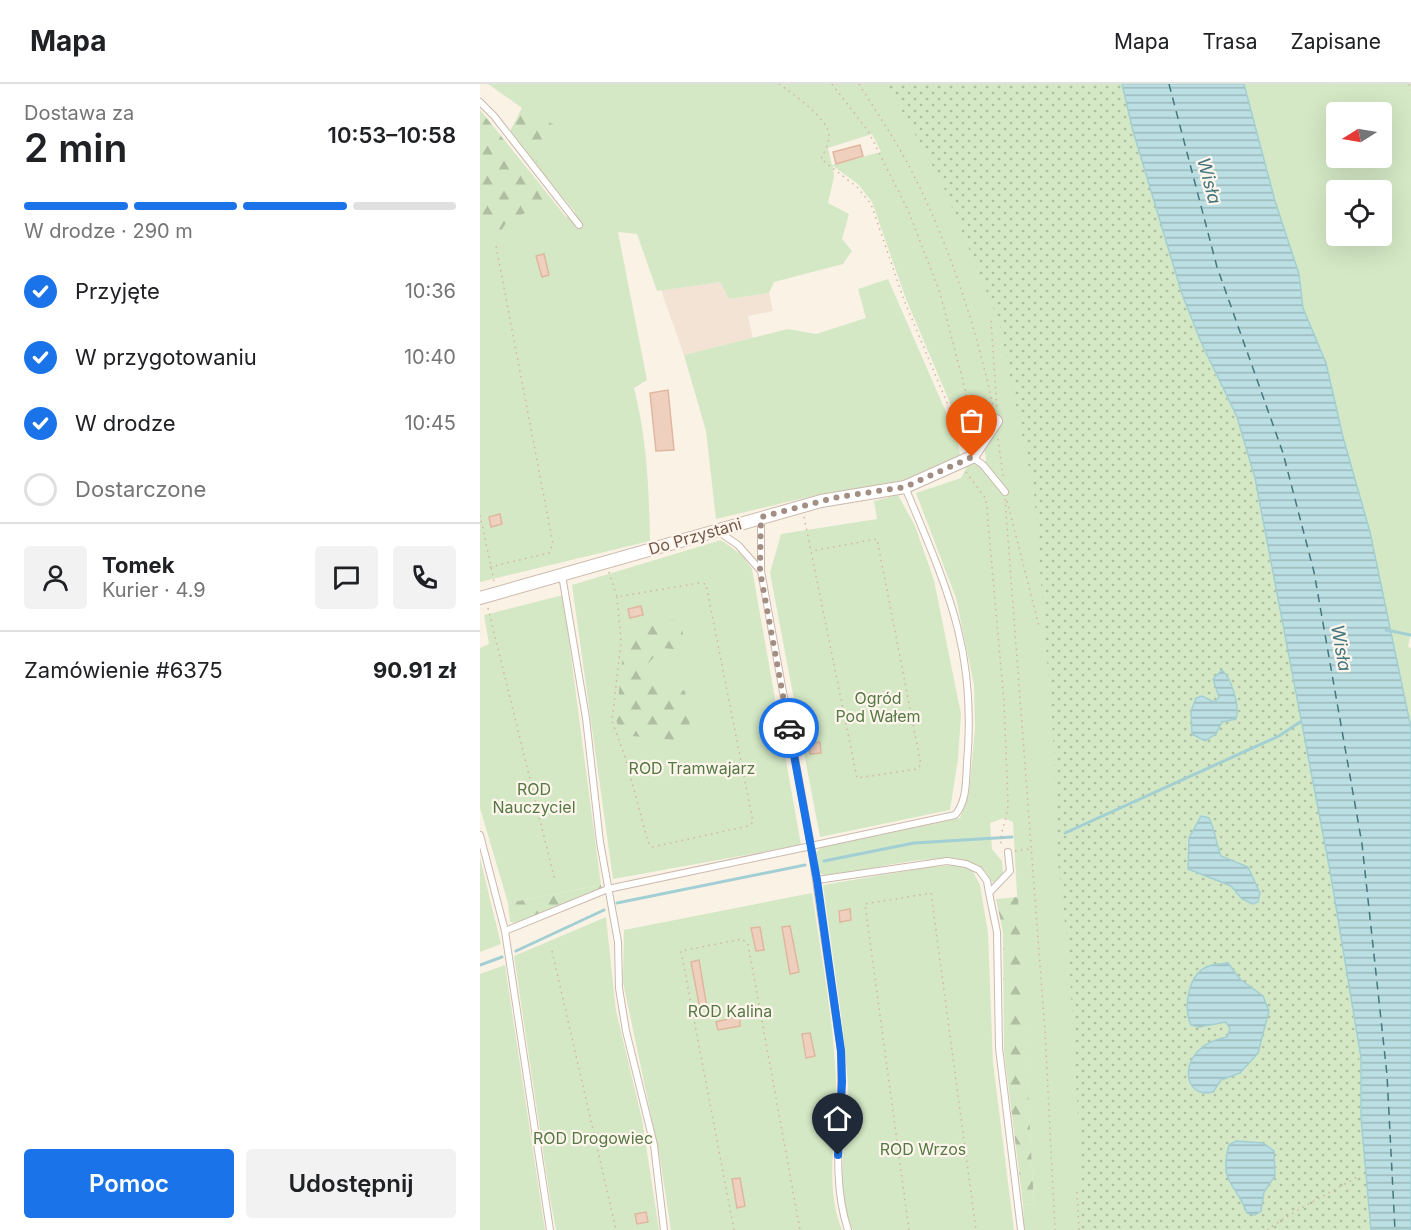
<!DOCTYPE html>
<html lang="pl">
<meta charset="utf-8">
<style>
:root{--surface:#fff;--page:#f2f2f2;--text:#202124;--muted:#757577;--line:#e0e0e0;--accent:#1a73e8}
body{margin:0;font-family:Inter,sans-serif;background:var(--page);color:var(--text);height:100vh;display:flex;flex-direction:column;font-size:22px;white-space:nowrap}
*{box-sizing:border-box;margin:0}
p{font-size:20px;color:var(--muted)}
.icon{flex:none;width:33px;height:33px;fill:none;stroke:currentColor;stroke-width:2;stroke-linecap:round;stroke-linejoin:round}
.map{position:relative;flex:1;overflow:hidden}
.side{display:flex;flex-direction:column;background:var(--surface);width:480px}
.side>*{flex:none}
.needle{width:39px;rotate:259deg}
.buttons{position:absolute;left:846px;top:18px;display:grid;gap:12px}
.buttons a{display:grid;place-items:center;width:66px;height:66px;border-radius:6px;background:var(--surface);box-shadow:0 6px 24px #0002;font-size:30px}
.pin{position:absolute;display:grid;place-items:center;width:51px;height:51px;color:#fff;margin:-62px -26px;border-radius:50% 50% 50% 0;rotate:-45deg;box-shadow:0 0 6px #0007}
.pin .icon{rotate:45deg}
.courier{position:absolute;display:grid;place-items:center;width:60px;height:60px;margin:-30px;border:4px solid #1a73e8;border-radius:50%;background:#fff;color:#222;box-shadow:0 2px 8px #0007}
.overview em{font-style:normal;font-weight:600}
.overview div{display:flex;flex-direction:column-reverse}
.overview{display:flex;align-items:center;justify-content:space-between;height:102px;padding:0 24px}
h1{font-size:39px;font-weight:600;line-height:45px}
.bar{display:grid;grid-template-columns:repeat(4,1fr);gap:9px 6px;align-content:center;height:72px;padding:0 24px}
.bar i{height:8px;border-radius:4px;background:var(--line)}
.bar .selected{background:var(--accent)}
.bar p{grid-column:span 4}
.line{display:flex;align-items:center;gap:15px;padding:0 24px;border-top:2px solid var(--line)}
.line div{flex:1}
.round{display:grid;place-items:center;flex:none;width:63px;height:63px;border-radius:6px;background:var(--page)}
ol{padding:0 24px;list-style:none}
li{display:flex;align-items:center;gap:18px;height:66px}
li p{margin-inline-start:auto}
li .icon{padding:6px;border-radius:50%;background:var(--accent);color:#fff;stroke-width:4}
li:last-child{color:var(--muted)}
li i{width:33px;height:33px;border:3px solid var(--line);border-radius:50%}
.action{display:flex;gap:12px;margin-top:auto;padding:12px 24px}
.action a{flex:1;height:69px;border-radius:6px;background:var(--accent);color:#fff;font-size:24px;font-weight:600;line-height:69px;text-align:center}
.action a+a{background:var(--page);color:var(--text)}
header{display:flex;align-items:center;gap:36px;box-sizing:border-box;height:84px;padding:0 30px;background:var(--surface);border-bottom:2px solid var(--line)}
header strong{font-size:28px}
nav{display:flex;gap:33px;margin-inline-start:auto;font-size:21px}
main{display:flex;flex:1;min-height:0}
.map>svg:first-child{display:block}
.residential{fill:#f2e3d5}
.green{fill:#d4e8c5;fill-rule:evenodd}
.forest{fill:url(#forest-firs)}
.park{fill:url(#park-dots)}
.water{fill:url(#water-rules);stroke:#a2cfd4;stroke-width:1.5}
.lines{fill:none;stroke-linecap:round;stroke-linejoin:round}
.stream{stroke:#a2cfd4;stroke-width:3}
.ferry{stroke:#44777e;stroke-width:1.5;stroke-dasharray:8 6;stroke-linecap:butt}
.building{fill:#efd0bf;stroke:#e0b6a0;stroke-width:1.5}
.service-casing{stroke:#ccb9ad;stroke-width:8}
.minor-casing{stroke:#ccb9ad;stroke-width:14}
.path{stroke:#d3b3a2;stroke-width:1.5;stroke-dasharray:1.5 4.5;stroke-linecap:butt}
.service{stroke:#fff;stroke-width:6}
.minor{stroke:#fff;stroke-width:12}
.done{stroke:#a28e82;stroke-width:6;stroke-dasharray:0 10.8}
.route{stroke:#1a73e8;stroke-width:8}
.labels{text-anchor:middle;stroke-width:4.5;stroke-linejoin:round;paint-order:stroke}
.street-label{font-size:16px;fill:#72584c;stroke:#fef6ec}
.park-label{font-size:16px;fill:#557845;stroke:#fef6ec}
.water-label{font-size:18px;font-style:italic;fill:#44777e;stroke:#fef6ec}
</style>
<header>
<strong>Mapa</strong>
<nav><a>Mapa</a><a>Trasa</a><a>Zapisane</a></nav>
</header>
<main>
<section class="side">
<div class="overview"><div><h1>2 min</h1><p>Dostawa za</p></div><em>10:53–10:58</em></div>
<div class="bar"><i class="selected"></i><i class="selected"></i><i class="selected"></i><i></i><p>W drodze · 290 m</p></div>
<ol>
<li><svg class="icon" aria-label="check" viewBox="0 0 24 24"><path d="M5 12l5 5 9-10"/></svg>Przyjęte<p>10:36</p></li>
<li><svg class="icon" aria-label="check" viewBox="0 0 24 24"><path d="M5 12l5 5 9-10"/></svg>W przygotowaniu<p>10:40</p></li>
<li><svg class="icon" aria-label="check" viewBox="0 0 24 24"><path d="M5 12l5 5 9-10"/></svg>W drodze<p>10:45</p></li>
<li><i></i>Dostarczone</li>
</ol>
<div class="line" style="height:108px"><a class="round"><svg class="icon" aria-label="person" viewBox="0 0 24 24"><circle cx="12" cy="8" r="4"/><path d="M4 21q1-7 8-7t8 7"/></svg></a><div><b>Tomek</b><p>Kurier · 4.9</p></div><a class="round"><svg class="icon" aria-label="chat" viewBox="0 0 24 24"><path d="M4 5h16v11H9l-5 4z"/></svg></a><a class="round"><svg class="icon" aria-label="phone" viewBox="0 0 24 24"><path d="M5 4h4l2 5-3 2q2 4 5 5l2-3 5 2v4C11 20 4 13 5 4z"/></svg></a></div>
<div class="line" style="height:78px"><div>Zamówienie #6375</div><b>90.91 zł</b></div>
<div class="action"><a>Pomoc</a><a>Udostępnij</a></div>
</section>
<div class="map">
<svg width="931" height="1146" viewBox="0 0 931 1146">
<defs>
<pattern id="forest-firs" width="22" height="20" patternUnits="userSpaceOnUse" patternTransform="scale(1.5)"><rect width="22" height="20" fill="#d4e8c5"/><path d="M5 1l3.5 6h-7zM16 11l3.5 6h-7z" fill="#b0bfa2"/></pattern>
<pattern id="park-dots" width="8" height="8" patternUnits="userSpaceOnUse" patternTransform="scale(1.5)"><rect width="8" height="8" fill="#d4e8c5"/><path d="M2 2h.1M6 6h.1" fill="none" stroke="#b0bfa2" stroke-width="1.8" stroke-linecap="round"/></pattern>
<pattern id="water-rules" width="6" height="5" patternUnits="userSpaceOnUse" patternTransform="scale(1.5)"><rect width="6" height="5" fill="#bbdfe3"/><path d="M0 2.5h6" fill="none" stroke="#9cb8ba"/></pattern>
</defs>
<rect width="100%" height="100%" fill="#fbf2e6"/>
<!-- residential -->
<path class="residential" d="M 240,198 L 249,215 L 289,209 L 293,227 L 268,232 L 273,254 L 204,271 L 181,206 Z"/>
<!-- green -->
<path class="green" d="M 8,0 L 408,0 L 653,47 L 702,210 L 721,258 L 757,333 L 775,394 L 850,787 L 881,974 L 881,1034 L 891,1146 L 544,1146 L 543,1120 L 554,1121 L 533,738 L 524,734 L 510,739 L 512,765 L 522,777 L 523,791 L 515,799 L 512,798 C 507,789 503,782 493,779 C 460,766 385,786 349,793 L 339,789 L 335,769 L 342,763 L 480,734 L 489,709 L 495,645 L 494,601 L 476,514 L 436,409 L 481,394 L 487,382 L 506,377 L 502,344 L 493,360 L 487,359 L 426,215 L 392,118 L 378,100 L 353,82 L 354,93 L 348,119 L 369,130 L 362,155 L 372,167 L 363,180 L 294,198 L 289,209 L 249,215 L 240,198 L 177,207 L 157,150 L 138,148 L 167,296 L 154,304 C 167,355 169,405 170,457 L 0,498 L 0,26 L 86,133 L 95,128 L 55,80 L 42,24 ZM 392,50 L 401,68 L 352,81 L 348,64 Z
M 764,0 L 931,0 L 931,548 L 928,563 L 931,564 L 931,644 L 890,448 L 863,353 L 846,279 L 823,224 L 819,190 L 795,117 ZM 856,28 L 902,28 L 902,74 L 856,74 ZM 856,106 L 902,106 L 902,152 L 856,152 Z
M 408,195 L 476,351 L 480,371 L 474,377 L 427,397 L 337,411 L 236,435 L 226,347 L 204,271 L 308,245 L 336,250 L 386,234 L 378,205 Z
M 418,411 L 435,442 L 454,496 L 481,630 L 478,675 L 470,726 L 340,753 L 290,489 L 301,450 L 397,435 L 394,417 Z
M 241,456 L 262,471 L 272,485 L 321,761 L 133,795 L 92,501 Z
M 83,511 L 121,801 L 28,819 L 0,724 L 0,564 L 9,560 L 4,531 Z
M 0,774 L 21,860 L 0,868 Z
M 479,781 L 491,784 L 500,801 L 508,849 L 513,979 L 534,1146 L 373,1146 C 350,1104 371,1046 368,1001 C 363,934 352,868 343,801 L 450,783 Z
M 332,809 C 341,872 354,936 356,1000 C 358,1049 343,1099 362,1146 L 191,1146 L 180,1074 L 143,898 L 144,846 Z
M 126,833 L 136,927 L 162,1035 L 179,1146 L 76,1146 L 70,1114 L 34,872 Z
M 25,881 L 65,1146 L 0,1146 L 0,890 Z"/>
<!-- forest -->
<path class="forest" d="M 42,24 L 82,45 L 55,80 L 30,47 Z
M 0,26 L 73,117 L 27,137 L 20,149 L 0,153 Z
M 201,535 L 205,566 L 182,564 L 164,584 L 166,596 L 205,607 L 211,650 L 204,657 L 142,651 L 136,636 L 144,560 L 165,551 L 173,537 Z
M 121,801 L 122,805 L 37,839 L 30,838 L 28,819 Z
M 538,813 L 554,1121 L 543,1120 L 524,967 L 523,848 L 516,815 Z"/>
<!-- park -->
<path class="park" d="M 407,0 L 643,0 L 703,216 L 718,255 L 756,333 L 773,383 L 787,436 L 785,463 L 803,517 L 807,564 L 821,598 L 858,825 L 881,986 L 890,1146 L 601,1146 L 602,1104 L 589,874 L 575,754 L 574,665 L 554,409 L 519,238 L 462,99 Z"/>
<!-- water -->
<path class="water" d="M 642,0 L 764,0 L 795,117 L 819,190 L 823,224 L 846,279 L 863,353 L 890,448 L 931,644 L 931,1146 L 891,1146 L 881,1034 L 881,974 L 850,787 L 775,394 L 757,333 L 721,258 L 702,210 L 653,47 Z
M 742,586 C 752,595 760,623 756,635 L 742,638 L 736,650 L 725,657 L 712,650 L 711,627 L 716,614 L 722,612 L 734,618 L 739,613 L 733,595 Z
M 721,732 L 729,734 C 735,745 736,760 741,772 L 768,783 L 780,809 L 778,818 L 773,820 L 762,815 L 751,802 L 708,785 L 709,754 Z
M 748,879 L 760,895 L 783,912 L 789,927 L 778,969 L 760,989 L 741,996 L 733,1008 C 701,1017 695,962 747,953 L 750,945 L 746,938 L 719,943 L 711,941 C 703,923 708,889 729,882 C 734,880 742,880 748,879 Z
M 756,1057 L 783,1059 L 794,1067 L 795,1092 L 784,1108 L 781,1127 L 775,1131 L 767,1129 C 754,1096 739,1099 749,1061 Z"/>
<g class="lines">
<!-- stream -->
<path class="stream" d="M 906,546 L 931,551
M 585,749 L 799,652 L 820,638
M 344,777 L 434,759 L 532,753
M 137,819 L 325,781
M 36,867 L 124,826
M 0,881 L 22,873"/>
<!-- ferry -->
<path class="ferry" d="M 689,0 L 737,183 L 803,369 L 834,488 L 882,760 L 907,991 L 915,1146"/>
</g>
<!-- building -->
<path class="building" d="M 380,61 L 383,72 L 356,80 L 353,68 Z
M 64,170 L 69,191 L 62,193 L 56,172 Z
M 188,306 L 194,366 L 176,367 L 170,309 Z
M 20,430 L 22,440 L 11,443 L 9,433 Z
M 161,522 L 163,531 L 150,534 L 148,525 Z
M 340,658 L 341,669 L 330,670 L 328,660 Z
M 370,825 L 371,836 L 360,838 L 359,827 Z
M 310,842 L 319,888 L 310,890 L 302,843 Z
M 280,843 L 284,866 L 276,867 L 271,844 Z
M 219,876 L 227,924 L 220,925 L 211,878 Z
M 260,932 L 260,942 L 238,946 L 236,938 Z
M 330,949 L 335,972 L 326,974 L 322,950 Z
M 260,1094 L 265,1122 L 257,1124 L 252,1095 Z
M 166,1128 L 168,1138 L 157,1140 L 155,1130 Z"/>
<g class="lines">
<defs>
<path id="service" d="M 0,18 L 14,32 L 99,141
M 492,373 L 503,381 L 525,408
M 281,486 L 281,434
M 82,491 L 106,634 L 120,758 L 138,858 L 139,904 L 146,947 L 174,1061 L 184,1146
M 0,751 L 25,847 L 128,805 L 331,762 L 281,487 L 258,461 L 239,448
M 337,796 L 467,777 L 486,780 L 499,786 L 507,797 L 509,809 L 517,848 L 519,964 L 541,1146
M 509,809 L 530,787 L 528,768
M 25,847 L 70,1146
M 368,1146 C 349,1089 364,1026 361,967 L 331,762 L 475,731 C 487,718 486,696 487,679 C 497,565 467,504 425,403"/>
<path id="minor" d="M 0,514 L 341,417 L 425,403 L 492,373 L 516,337"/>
</defs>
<!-- service casing -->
<use href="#service" class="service-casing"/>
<!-- minor casing -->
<use href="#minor" class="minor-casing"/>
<!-- path -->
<path class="path" d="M 299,0 C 312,9 350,36 349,52 C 349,60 344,68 341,75 L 377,103 L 391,120 L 424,216 L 485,362
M 352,0 L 388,47 L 428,126 L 460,209 L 486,309 L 481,352
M 379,0 C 396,27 414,54 429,82 C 469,159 496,242 514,327
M 929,0 L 931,6
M 511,237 L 517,325
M 518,355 L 523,392
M 486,388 L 506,415 L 524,618 L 528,719 C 528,734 520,745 521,761
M 525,415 L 565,947 L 575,1146
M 527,417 L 559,542
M 0,431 L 14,497
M 324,433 L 377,694 L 437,685 L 441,681 L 397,455 L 331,467
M 10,483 L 69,469 L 73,460 L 16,162
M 129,488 L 137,513 L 219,499 L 226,500 L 273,738 L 268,742 L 172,763 L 168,758 L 146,676 L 132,637 L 141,558 L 137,513
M 8,524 L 75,797
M 535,767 L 551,765
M 72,867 L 136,1146
M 597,1108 L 599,1146
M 254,1146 L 201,867 L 262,855 L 268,860 L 320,1146
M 429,1146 L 385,820 L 451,809 L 496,1146
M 787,1146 C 815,1126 846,1111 877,1093"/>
<!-- service -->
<use href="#service" class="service"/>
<!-- minor -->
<use href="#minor" class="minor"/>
</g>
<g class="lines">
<!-- done -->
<path class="done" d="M 309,644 L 280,487 L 281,433 L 358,413 L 425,403 L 492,373"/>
<!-- route -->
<path class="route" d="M 309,644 L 337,796 L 361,967 L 362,998 L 358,1071"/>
</g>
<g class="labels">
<!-- street labels -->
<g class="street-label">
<text transform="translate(215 452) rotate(-16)" y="6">Do Przystani</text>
</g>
<!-- park labels -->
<g class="park-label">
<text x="398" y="620">Ogród<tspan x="398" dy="18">Pod Wałem</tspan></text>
<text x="212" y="690">ROD Tramwajarz</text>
<text x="54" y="711">ROD<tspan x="54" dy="18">Nauczyciel</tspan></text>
<text x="250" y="933">ROD Kalina</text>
<text x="113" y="1060">ROD Drogowiec</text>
<text x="443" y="1071">ROD Wrzos</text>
</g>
<!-- water labels -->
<g class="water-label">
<text transform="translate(729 97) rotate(75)" y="6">Wisła</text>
<text transform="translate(861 564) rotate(80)" y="6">Wisła</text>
</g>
</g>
</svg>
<div class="buttons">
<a><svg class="needle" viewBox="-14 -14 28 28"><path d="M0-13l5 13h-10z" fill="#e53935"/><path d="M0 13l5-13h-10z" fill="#757577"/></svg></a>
<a><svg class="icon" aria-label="locate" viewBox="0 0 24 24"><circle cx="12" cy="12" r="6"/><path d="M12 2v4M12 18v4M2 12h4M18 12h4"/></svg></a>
</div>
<div class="pin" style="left:492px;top:373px;background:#ea580c"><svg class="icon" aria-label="bag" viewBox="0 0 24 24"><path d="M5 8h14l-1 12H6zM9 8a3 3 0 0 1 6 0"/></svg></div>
<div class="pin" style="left:358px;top:1071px;background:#1f2937"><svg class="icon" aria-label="home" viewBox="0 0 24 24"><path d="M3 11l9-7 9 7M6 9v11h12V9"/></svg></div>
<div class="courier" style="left:309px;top:644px"><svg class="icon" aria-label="car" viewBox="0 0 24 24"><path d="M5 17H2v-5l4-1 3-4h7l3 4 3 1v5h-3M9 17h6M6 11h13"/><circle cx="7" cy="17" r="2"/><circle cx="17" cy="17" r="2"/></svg></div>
</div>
</main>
